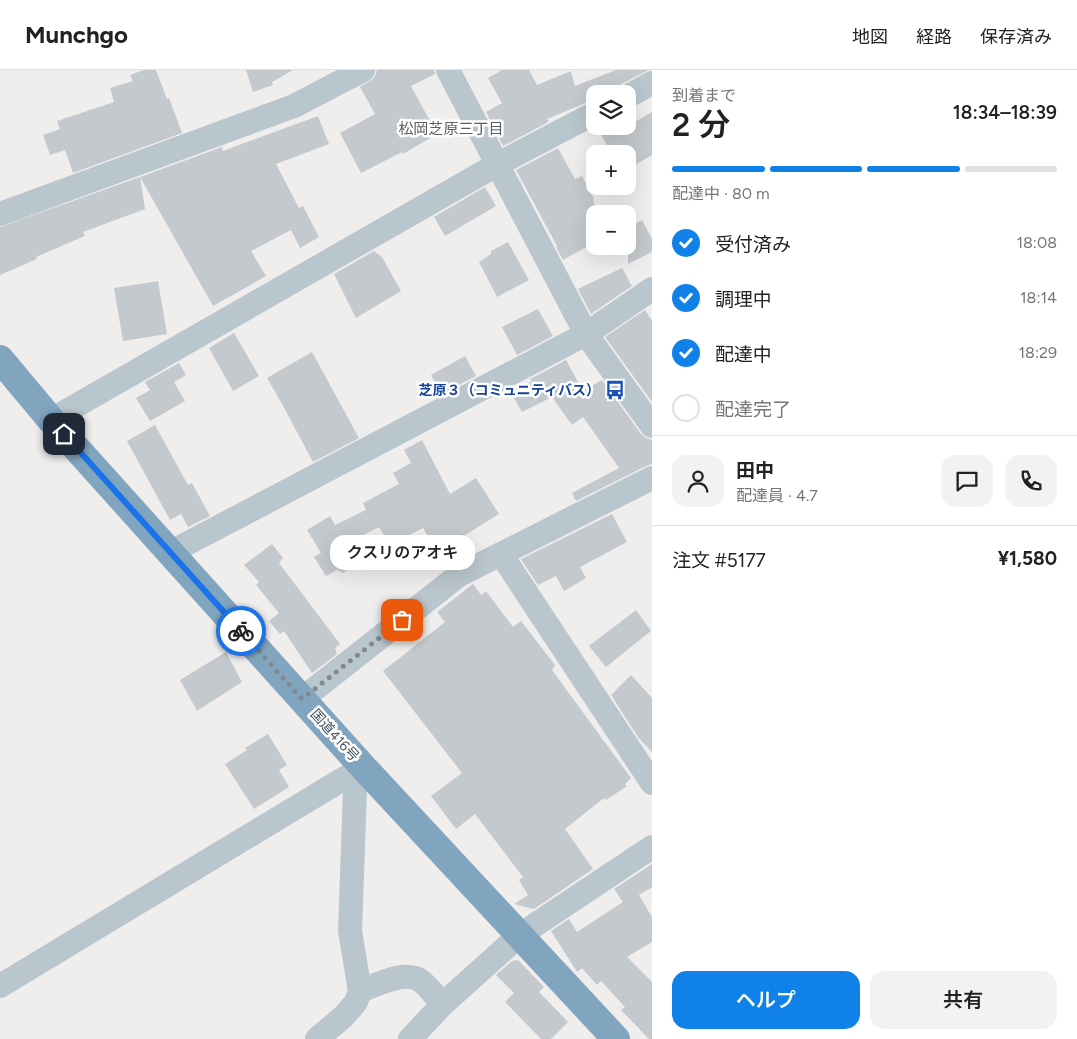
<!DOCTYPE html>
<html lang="ja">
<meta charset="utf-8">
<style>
:root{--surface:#fff;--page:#f2f2f2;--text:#222;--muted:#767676;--line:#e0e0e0;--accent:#0f81e8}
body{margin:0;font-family:Figtree,"Noto Sans JP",sans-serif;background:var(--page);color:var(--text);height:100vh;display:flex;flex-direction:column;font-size:19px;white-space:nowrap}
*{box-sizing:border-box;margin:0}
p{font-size:16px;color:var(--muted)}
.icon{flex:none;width:28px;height:28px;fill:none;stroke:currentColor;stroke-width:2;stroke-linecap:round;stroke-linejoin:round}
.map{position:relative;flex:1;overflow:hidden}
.drawer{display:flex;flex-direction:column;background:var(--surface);width:425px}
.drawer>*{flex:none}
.buttons{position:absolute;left:586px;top:15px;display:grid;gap:10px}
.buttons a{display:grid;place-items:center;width:50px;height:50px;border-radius:10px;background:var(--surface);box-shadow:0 5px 20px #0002;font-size:25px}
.pin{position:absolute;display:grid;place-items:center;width:42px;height:42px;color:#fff;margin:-21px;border-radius:10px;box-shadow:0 2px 8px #0006}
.courier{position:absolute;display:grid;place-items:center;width:50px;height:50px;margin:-25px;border:4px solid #1a73e8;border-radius:50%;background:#fff;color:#222;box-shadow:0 1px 6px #0007}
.bubble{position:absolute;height:35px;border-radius:15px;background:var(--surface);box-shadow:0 5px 20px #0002;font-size:16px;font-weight:600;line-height:35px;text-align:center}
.head em{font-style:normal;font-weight:600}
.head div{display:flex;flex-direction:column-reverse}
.head{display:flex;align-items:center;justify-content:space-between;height:85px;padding:0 20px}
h1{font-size:32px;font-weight:600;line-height:38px}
.bar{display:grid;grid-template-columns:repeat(4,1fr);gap:8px 5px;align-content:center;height:60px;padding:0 20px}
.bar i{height:6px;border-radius:4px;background:var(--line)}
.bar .current{background:var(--accent)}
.bar p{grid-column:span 4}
.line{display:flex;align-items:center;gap:12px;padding:0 20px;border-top:1px solid var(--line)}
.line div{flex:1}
.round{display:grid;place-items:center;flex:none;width:52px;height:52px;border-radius:15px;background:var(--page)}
ol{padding:0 20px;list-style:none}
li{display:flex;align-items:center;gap:15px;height:55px}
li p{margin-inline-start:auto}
li .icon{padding:5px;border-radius:50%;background:var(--accent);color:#fff;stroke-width:4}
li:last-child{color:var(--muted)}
li i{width:28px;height:28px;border:2px solid var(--line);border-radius:50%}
.cta{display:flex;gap:10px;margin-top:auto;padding:10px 20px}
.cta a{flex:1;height:58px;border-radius:15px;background:var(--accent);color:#fff;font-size:20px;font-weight:600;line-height:58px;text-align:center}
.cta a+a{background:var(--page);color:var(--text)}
header{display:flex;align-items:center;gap:30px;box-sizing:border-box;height:70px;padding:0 25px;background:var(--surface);border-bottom:1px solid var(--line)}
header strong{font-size:24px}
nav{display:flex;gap:28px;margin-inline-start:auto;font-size:18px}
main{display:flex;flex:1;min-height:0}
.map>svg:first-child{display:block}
.building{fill:#c4c9cd}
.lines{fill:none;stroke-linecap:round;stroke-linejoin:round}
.minor{stroke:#bac6cd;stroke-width:24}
.highway{stroke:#82a5bf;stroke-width:28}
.done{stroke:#80898f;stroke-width:5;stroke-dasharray:0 9}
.route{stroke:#1a73e8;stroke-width:6}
.labels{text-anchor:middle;stroke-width:5;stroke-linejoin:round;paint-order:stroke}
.transit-label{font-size:14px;font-weight:bold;fill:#164399;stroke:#fff;text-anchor:end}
.street-label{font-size:14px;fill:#44535c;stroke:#fff}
.neighbourhood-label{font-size:15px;fill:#595e63;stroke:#fff}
</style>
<header>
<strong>Munchgo</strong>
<nav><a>地図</a><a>経路</a><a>保存済み</a></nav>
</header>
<main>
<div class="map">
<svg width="652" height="969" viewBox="0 0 652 969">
<rect width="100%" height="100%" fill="#f0eded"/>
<!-- building -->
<path class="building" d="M 144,0 L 156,0 L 167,29 L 169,28 L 182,63 L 73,103 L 65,80 L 50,85 L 43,65 L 60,59 L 57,51 L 114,32 L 110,18 L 133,11 L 130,5 Z
M 246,0 L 293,0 L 272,12 L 273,15 L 253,22 Z
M 377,0 L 434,0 L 435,4 L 411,16 L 437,64 L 403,84 L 402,82 L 361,103 L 340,63 L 375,44 L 360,17 L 374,8 Z
M 502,0 L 529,0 L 537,15 L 571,1 L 575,16 L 616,0 L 649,0 L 621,14 L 615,22 L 595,24 L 595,29 L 547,49 L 549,51 L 545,54 L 503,76 L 486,42 L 502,33 L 488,8 Z
M 652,42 L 652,85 L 628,99 L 628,84 L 612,84 L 597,57 L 628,56 Z
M 318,46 L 329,74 L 276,94 L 299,138 L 303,136 L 319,167 L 300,178 L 291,160 L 251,181 L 266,206 L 213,236 L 140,107 L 222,77 L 223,81 Z
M 558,78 L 575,109 L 582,106 L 594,129 L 593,130 L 595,134 L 595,172 L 563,190 L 556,177 L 557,176 L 516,100 Z
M 140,107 L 145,139 L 83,162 L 85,166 L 36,187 L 37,189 L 0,205 L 0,157 Z
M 485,117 L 496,136 L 445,166 L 434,147 Z
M 642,150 L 652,169 L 652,182 L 628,194 L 628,158 Z
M 508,172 L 529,210 L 497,227 L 479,192 L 491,184 L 491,181 Z
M 374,181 L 382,187 L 401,221 L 356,248 L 334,204 Z
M 622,198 L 632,216 L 591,244 L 578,219 Z
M 158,211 L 167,264 L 123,271 L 114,218 Z
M 538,239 L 553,266 L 517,285 L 502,257 Z
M 645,240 L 652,251 L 652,332 L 605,267 Z
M 234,263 L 259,306 L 233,321 L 209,278 Z
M 312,282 L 359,368 L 313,392 L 281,332 L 267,308 Z
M 465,286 L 476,306 L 442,324 L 431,305 Z
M 566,290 L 583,321 L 602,310 L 641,364 L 646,368 L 652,370 L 652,394 L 646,396 L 576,431 L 572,423 L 619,398 L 583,347 L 572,355 L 552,327 L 522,342 L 511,323 L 532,311 L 530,309 Z
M 179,293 L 186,305 L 174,312 L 185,331 L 150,351 L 136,328 L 150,320 L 145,312 Z
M 155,355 L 188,415 L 192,413 L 210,446 L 188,457 L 181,444 L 170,450 L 127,371 Z
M 422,370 L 450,424 L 476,408 L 499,444 L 462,467 L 468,477 L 444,492 L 423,458 L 390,475 L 379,457 L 346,474 L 358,493 L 343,503 L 337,500 L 326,506 L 314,487 L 321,483 L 307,460 L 330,446 L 335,455 L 366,440 L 363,433 L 399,414 L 393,403 L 411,393 L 404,380 Z
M 612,444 L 627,472 L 580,497 L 586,508 L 564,521 L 556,506 L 538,515 L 521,489 Z
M 272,474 L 283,488 L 279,493 L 340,574 L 335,578 L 337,584 L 312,603 L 284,561 L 280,564 L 269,551 L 279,543 L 256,515 L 259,512 L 244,495 Z
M 473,514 L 481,525 L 486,521 L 513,557 L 521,551 L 555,595 L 552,600 L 631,708 L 625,714 L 627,716 L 606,730 L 604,728 L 565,759 L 593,799 L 534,839 L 514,834 L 528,825 L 519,810 L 523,807 L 475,744 L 456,759 L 431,726 L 462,703 L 383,601 L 445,552 L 437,542 Z
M 636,540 L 651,561 L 606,597 L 589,576 Z
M 226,582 L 242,612 L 197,641 L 180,610 Z
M 631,605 L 652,628 L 652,682 L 638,667 L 611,625 Z
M 268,664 L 287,695 L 279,700 L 289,717 L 254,739 L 225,694 L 247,680 L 245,678 Z
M 652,794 L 652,817 L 639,825 L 652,847 L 652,872 L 627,887 L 652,912 L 652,969 L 649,969 L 621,940 L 625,937 L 601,911 L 597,915 L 582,898 L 577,902 L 551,861 L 569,849 L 577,862 L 623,832 L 614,819 Z
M 518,890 L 544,917 L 539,922 L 568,952 L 551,969 L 541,969 L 505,932 L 514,923 L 496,905 L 512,891 Z"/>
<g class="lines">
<!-- minor -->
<path class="minor" d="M 448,0 L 586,264 L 652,356
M 628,26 L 652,13
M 0,144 L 294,36 L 363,0
M 51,350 L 498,94 L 595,43
M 171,482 L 586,264 L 652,219
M 501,484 L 652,713
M 302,629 L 459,505 L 652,408
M 0,916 L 363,697
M 360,921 C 376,915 406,899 421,911 C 429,917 436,927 443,934
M 317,969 L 344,946 L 356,932 L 360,921 L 350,861 L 355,720 L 363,697
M 410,969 L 443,934 L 520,865 L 652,777"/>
<!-- highway -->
<path class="highway" d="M 0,289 L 51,350 L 363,697 L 616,969"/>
</g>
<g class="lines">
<!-- done -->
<path class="done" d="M 241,561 L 302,629 L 402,550"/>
<!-- route -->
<path class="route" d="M 64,364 L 241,561"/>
</g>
<!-- icons -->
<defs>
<symbol id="bus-bare" viewBox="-9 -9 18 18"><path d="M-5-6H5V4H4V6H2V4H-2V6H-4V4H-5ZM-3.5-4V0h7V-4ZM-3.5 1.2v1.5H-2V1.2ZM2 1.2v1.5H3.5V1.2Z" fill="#1a4fb4" stroke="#fff" stroke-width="2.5" paint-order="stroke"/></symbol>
</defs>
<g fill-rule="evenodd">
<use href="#bus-bare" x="601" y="306" width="28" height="28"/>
</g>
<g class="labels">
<!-- transit labels -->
<g class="transit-label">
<text x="600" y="325">芝原３（コミュニティバス）</text>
</g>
<!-- street labels -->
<g class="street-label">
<text transform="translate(335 665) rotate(48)" y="5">国道416号</text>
</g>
<!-- neighbourhood labels -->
<g class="neighbourhood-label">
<text x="451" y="64">松岡芝原三丁目</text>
</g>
</g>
</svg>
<div class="buttons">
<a><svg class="icon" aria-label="layers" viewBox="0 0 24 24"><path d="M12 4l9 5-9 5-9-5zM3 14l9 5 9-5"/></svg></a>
<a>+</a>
<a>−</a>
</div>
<div class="pin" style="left:402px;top:550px;background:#ea580c"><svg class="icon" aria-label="bag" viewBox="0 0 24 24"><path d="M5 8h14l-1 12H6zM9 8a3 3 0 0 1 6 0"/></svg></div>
<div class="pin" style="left:64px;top:364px;background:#1f2937"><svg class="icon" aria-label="home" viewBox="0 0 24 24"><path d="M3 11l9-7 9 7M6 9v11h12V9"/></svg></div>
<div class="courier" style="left:241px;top:561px"><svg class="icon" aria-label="bike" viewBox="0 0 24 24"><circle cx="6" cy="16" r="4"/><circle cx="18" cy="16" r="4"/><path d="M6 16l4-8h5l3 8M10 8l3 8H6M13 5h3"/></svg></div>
<div class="bubble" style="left:330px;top:465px;width:145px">クスリのアオキ</div>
</div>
<section class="drawer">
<div class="head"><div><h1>2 分</h1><p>到着まで</p></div><em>18:34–18:39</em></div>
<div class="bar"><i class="current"></i><i class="current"></i><i class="current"></i><i></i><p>配達中 · 80 m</p></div>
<ol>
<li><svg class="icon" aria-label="check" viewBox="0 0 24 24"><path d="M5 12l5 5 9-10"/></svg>受付済み<p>18:08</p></li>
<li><svg class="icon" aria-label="check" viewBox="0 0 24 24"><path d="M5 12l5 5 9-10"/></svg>調理中<p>18:14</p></li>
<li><svg class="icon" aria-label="check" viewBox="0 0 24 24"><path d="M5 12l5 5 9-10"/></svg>配達中<p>18:29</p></li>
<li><i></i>配達完了</li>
</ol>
<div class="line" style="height:90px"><a class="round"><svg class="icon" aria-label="person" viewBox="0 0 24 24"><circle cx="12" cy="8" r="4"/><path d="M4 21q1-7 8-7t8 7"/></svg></a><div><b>田中</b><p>配達員 · 4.7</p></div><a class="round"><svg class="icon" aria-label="chat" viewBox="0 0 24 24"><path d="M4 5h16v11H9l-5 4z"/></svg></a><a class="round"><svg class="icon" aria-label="phone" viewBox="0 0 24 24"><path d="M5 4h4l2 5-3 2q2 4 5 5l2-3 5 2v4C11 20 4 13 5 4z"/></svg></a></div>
<div class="line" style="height:65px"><div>注文 #5177</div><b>¥1,580</b></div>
<div class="cta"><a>ヘルプ</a><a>共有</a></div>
</section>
</main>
